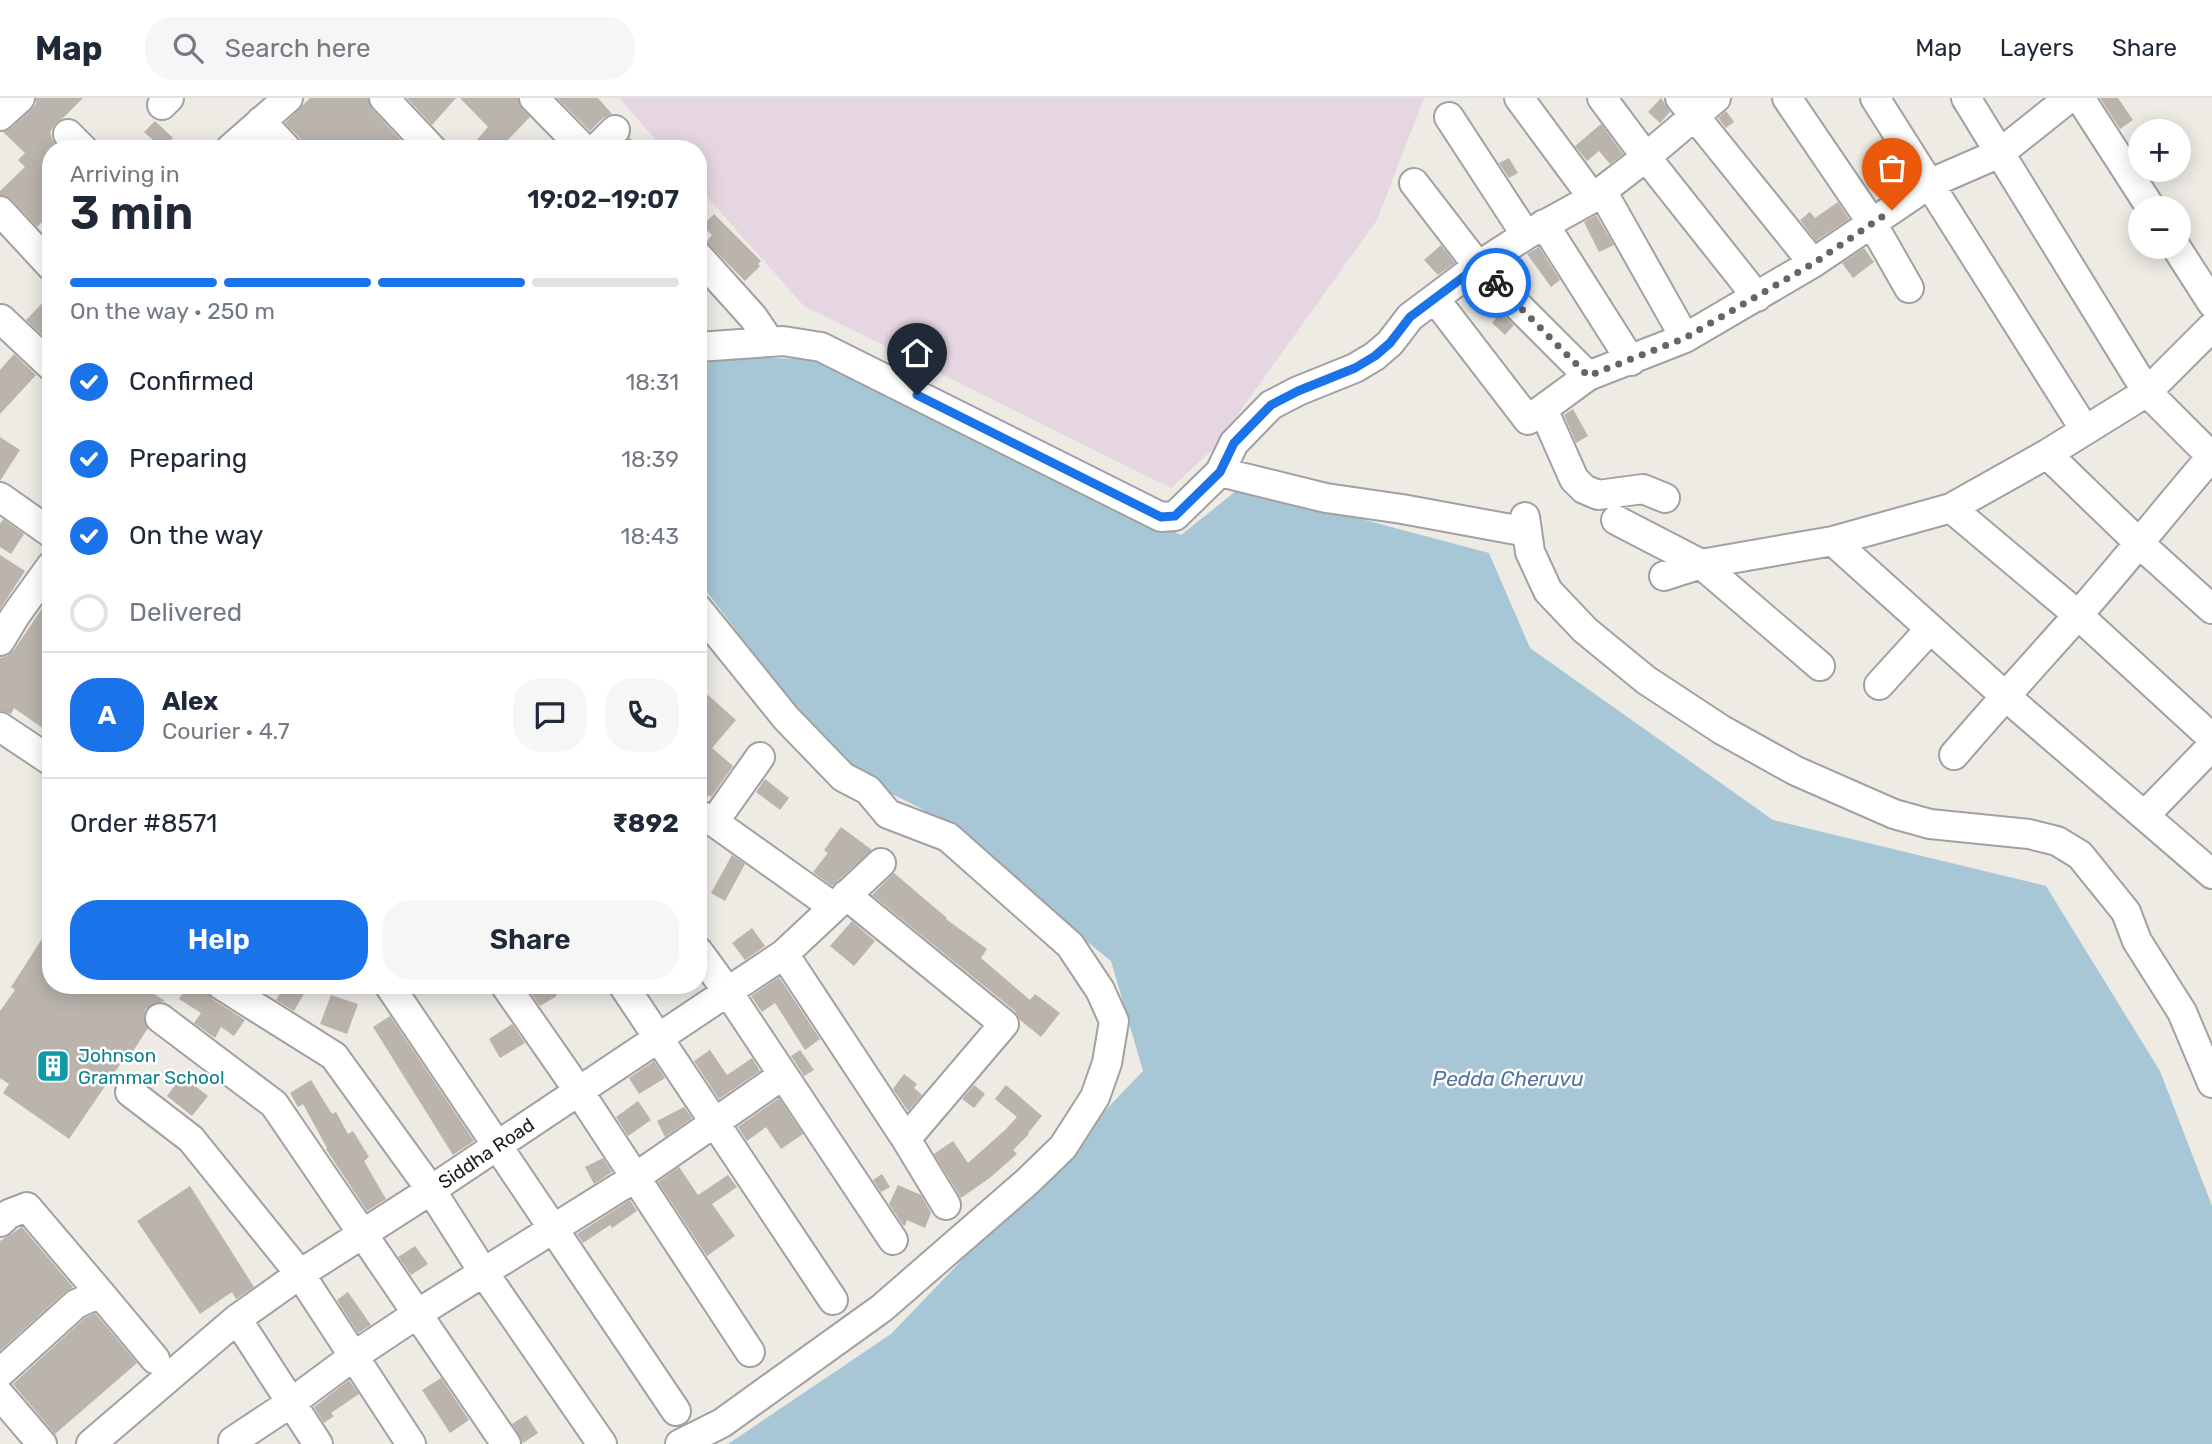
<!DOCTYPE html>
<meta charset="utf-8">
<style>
:root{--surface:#fff;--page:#f6f6f7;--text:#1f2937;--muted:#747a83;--line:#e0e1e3;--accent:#1a73e8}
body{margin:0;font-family:Rubik,sans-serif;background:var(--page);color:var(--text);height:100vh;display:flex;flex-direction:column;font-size:26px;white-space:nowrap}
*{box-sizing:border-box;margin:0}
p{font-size:23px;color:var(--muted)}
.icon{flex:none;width:38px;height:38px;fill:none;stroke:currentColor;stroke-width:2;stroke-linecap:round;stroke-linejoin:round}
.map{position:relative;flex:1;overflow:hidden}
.sheet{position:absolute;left:42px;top:42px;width:665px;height:854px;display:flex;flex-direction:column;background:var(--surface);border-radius:28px;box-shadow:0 4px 18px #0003}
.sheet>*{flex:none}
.controls{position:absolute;left:2128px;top:21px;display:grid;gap:14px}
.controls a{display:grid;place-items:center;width:63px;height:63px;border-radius:50%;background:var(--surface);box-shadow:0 4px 18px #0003;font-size:35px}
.pin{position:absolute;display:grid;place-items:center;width:60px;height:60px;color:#fff;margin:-72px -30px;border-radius:50% 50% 50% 0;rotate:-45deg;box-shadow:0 0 7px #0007}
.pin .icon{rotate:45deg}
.courier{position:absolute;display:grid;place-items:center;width:70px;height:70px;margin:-35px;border:5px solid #1a73e8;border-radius:50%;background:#fff;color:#222;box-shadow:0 2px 9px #0007}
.overview em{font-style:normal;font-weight:600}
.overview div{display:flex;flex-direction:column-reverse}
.overview{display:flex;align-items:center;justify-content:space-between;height:119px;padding:0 28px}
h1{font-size:46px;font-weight:600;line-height:52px}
.bar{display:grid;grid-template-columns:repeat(4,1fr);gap:10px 7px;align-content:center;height:84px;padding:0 28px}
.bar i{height:9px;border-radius:5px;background:var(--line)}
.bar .selected{background:var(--accent)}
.bar p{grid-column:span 4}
.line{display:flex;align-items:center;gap:18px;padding:0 28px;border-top:2px solid var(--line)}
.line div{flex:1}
.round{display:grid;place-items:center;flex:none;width:74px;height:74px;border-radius:28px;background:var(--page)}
ol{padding:0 28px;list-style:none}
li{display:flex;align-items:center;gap:21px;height:77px}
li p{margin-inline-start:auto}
li .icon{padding:7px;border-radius:50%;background:var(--accent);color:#fff;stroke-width:4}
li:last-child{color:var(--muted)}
li i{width:38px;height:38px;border:4px solid var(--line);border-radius:50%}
.button{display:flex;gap:14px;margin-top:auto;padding:14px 28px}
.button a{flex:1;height:80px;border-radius:28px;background:var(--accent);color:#fff;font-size:28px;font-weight:600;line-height:80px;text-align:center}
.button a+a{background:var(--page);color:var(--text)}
header{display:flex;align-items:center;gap:42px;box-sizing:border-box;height:98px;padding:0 35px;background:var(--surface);border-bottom:2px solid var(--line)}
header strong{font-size:33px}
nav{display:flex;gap:38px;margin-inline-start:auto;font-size:24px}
.search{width:490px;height:63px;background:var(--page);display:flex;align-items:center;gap:18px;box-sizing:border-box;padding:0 24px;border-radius:28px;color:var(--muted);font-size:26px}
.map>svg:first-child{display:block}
.industrial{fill:#e5d6e1}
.water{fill:#a8c7d6}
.building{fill:#bab4ad}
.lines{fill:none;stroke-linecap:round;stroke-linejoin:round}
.minor-casing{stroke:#a1a1a1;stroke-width:32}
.minor{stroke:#fff;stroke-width:28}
.done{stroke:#666563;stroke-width:7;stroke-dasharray:0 12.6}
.route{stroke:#1a73e8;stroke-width:9}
.labels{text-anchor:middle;stroke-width:5;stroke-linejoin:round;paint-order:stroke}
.culture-label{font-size:19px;fill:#0d838f;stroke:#fff;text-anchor:start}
.street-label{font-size:19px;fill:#1d1d1d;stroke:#fff}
.water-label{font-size:21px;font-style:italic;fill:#5472a2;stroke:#fff}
</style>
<header>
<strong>Map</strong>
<div class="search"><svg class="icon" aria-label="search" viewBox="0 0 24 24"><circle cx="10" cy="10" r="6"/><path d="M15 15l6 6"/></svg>Search here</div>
<nav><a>Map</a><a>Layers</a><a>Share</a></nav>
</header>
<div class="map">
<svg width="2212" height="1346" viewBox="0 0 2212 1346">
<rect width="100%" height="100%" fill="#edebe4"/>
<!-- industrial -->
<path class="industrial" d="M 619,0 L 1424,0 L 1377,122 L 1213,351 L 1171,390 L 804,208 L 698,89 L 698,51 L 664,51 Z"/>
<!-- water -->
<path class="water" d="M 737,258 L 816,262 L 1181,437 L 1241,389 L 1489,455 L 1530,550 L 1773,722 L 2046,788 L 2160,973 L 2212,1108 L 2212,1346 L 728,1346 L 891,1236 L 1143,973 L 1111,863 L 922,711 L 852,676 L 789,603 L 698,482 L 698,267 Z"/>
<!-- building -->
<path class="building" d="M 36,0 L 83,0 L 63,20 L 56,25 L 50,34 L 52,41 L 59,51 L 51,51 L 51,115 L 37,129 L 12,102 L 0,97 L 0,93 L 25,69 L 18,62 L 25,55 L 3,34 L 11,30 L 31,12 L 36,6 Z
M 310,0 L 368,0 L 372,11 L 409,51 L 303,51 L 300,40 L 285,25 Z
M 407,0 L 456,0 L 432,27 Z
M 460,0 L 518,0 L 522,11 L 530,19 L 499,51 L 469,51 L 488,29 Z
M 557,0 L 598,0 L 612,16 L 603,20 L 590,33 Z
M 1661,0 L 1670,14 L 1660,25 L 1648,14 Z
M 2100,0 L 2118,0 L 2133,22 L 2120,31 Z
M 1726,13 L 1734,24 L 1726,30 L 1718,20 Z
M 155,23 L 173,40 L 163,51 L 144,34 Z
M 1601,26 L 1623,56 L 1610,66 L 1599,53 L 1587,63 L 1575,48 Z
M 629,39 L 641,51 L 620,51 Z
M 1509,60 L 1518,75 L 1509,80 L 1499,65 Z
M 1838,104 L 1849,121 L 1816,143 L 1800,122 L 1810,114 L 1815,120 Z
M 714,116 L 761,163 L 758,166 L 760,168 L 745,183 L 706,144 L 712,137 L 702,128 Z
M 1596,117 L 1614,147 L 1599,154 L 1584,124 Z
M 1441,147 L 1455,165 L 1438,177 L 1424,162 Z
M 1539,149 L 1560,182 L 1551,189 L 1527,156 Z
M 1864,150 L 1874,164 L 1853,180 L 1842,165 Z
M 51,196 L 51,245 L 26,222 Z
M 1501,215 L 1514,227 L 1505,237 L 1492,225 Z
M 14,256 L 36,277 L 0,316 L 0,272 Z
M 1573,311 L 1588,338 L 1576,345 L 1564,317 Z
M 0,339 L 20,352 L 0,383 Z
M 3,421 L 24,436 L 11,456 L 0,449 L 0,426 Z
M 0,457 L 25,473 L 0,511 Z
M 51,497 L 51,636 L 14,610 L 11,616 L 0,613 L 0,560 L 7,558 L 14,552 Z
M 708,597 L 736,622 L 712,650 L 733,668 L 711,699 L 709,697 L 706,701 L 698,700 L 698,607 Z
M 765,681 L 789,700 L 780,712 L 756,694 Z
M 841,729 L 872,752 L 832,788 L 813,774 L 828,755 L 824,752 Z
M 732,757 L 745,766 L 725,803 L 711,795 Z
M 894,775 L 947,820 L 946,821 L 987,851 L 981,860 L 1030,902 L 1035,896 L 1060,915 L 1041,939 L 1020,922 L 1015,913 L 872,797 Z
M 852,823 L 875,843 L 854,868 L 830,848 Z
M 51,827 L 51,887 L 141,887 L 165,903 L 154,905 L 146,911 L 144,919 L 148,930 L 126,964 L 123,962 L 69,1041 L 3,995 L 9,986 L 0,980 L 0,913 L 15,892 L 11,889 Z
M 752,830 L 765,848 L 745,862 L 732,845 Z
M 779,879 L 820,941 L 805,952 L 775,905 L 762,914 L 751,898 Z
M 188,887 L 204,887 L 207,895 L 212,901 L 245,922 L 234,938 L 221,929 L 215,940 L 194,925 L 201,915 L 179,901 Z
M 285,887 L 309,887 L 294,913 L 276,902 Z
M 525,887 L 550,887 L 557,898 L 540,908 Z
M 331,897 L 358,906 L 347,936 L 320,926 Z
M 390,918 L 474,1043 L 453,1057 L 373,929 Z
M 512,926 L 525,945 L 500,960 L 489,941 Z
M 710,952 L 727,977 L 752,960 L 760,973 L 719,1001 L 694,963 Z
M 800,952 L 814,972 L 804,978 L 791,958 Z
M 654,963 L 665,980 L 639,996 L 629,980 Z
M 904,976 L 917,986 L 914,990 L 922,997 L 908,1013 L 893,991 Z
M 182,978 L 208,998 L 192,1018 L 167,998 Z
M 311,982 L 332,1016 L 336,1014 L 348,1036 L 353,1033 L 369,1059 L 364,1063 L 386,1101 L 367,1113 L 326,1051 L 327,1050 L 303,1006 L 298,1009 L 290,995 Z
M 974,987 L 985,996 L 974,1010 L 962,1001 Z
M 1006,987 L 1042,1018 L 1028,1035 L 1029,1036 L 1013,1052 L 1017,1056 L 991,1079 L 961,1100 L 934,1056 L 953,1043 L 968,1065 L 1005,1032 L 1017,1019 L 995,1001 Z
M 779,1000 L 803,1036 L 781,1051 L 766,1029 L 747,1043 L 738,1029 Z
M 638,1003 L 651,1022 L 628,1038 L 616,1019 Z
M 684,1009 L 692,1020 L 665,1039 L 657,1023 Z
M 603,1060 L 612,1074 L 594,1086 L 585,1069 Z
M 679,1069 L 698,1097 L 728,1077 L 737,1089 L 712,1106 L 735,1138 L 707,1158 L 658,1084 Z
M 882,1076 L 890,1089 L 881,1094 L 873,1082 Z
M 898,1087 L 921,1097 L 931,1115 L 925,1130 L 907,1122 L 905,1128 L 903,1127 L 889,1106 Z
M 190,1088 L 254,1189 L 236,1201 L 232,1194 L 200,1216 L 137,1123 Z
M 630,1102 L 637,1113 L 612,1130 L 610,1127 L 583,1145 L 577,1136 Z
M 22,1129 L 73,1189 L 65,1194 L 0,1253 L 0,1143 Z
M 415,1148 L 428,1166 L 411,1177 L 398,1159 Z
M 348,1194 L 371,1227 L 358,1235 L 337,1202 Z
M 95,1215 L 137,1265 L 55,1336 L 13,1286 L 85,1220 Z
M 441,1280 L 469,1322 L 450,1335 L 422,1292 Z
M 349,1282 L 359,1296 L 331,1315 L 334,1318 L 324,1325 L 314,1309 Z
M 526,1317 L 538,1335 L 523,1345 L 512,1326 Z"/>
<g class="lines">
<defs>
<path id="minor" d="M 384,0 L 432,51
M 534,0 L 584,51
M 1519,0 L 1593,100
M 1602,0 L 1646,59 L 1757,199
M 1680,0 L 1813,165
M 1787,0 L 1872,125 L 1909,190
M 1875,0 L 2085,332
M 1966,0 L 2147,294 L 2212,359
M 2080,0 L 2151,110
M 162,7 L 169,0
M 0,18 L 20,0
M 1449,19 L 1526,137
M 261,23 L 287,51
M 68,36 L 83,51
M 230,51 L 288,0
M 596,51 L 615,32
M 1414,85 L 1478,168 L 1588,278
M 1602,93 L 1685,240
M 0,113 L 51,168
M 1544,126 L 1631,263
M 2176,149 L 2212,205
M 698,158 L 753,219 L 770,244
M 1435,201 L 1528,322 L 1588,278 L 1685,240 L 1813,165 L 1931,85 L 2000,55 L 2069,0
M 1,221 L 51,268
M 698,249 L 783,243 L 821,249 L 1161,419 L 1175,418 L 1220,374 L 1326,400 L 1402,411 L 1527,434
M 1543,311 L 1574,381 L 1584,391 L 1598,397 L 1643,391 L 1665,400
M 2047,356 L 2140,446 L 2212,511
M 1220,374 L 1234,345 L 1271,307 L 1298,293 L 1355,270 L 1375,258 L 1390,245 L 1410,219 L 1478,168 L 1526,137 L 1593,100 L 1646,59 L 1716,0
M 0,399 L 51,435
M 1951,410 L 2078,517 L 2212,640
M 1525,419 L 1530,454 L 1548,493 L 1585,532 L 1646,582 L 1722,632 L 1796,673 L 1894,716 L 1930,726 L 2029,736 L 2057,743 L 2080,757 L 2126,814 L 2137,843 L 2182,914 L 2212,985
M 1616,422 L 1701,466 L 1664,478
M 1833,443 L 2004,597 L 2212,776
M 0,543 L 15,518 L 51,468
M 1820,568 L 1701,466 L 1833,443 L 1951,410 L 2047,356 L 2147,294 L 2212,229
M 1879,587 L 1930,531
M 0,629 L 51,663
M 1954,657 C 1995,609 2037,563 2078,517 C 2124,465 2167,410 2212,358
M 698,716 L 714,724 L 832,808
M 2145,717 L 2212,648
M 714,724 L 760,659
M 846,797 L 1004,926 L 906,1041
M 698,853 L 728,894 L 893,1142
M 784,856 L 906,1041 L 946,1107
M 221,887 L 334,958 L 431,1092 L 484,1175 L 602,1346
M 389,887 L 676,1313
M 505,887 L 578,992 L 750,1254
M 623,887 L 833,1202
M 160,920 L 274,1006 L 506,1346
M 130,994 L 191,1041 L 300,1176 L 411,1346
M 0,1124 L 9,1116 L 27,1109 L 100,1195
M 237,1221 L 318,1346
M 0,1275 L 76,1206 L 100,1195 L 155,1261
M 0,1297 L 42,1346
M 233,1343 L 292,1304 L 354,1258 L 417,1216 L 636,1079 L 783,977
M 91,1346 L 237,1221 L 300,1176 L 431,1092 L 784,856 L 881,765
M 680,1346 L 722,1325 L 882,1210 L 1028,1083 L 1063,1049 L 1095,999 L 1107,965 L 1114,923 L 1100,892 L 1070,847 L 948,739 L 888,716 L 868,692 L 843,679 L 786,620 L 698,511"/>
</defs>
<!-- minor casing -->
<use href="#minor" class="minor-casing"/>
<!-- minor -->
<use href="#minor" class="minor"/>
</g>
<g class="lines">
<!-- done -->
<path class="done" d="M 1496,185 L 1588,278 L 1685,240 L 1814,165 L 1892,112"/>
<!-- route -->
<path class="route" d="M 917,297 L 1161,419 L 1175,418 L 1220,374 L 1234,345 L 1271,307 L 1298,293 L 1355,270 L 1375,258 L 1390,245 L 1410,219 L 1478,168 L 1496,185"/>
</g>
<!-- icons -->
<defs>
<symbol id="building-square" viewBox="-11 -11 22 22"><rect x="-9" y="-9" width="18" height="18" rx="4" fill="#0f9aa8" stroke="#fff"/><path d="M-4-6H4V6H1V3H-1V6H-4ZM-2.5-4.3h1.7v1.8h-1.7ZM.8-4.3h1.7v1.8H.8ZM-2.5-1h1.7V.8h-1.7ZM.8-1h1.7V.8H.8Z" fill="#fff"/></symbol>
</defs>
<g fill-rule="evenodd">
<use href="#building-square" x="34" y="949" width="38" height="38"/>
</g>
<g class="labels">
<!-- culture labels -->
<g class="culture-label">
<text x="78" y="964">Johnson<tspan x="78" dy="22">Grammar School</tspan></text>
</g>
<!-- street labels -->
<g class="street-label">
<text transform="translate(486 1055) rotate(-34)" y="7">Siddha Road</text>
</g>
<!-- water labels -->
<g class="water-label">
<text x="1508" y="988">Pedda Cheruvu</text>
</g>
</g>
</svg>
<div class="controls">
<a>+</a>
<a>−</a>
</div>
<div class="pin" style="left:1892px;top:112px;background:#ea580c"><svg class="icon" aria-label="bag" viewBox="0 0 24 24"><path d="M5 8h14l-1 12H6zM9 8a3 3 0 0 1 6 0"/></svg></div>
<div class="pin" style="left:917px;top:297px;background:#1f2937"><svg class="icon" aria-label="home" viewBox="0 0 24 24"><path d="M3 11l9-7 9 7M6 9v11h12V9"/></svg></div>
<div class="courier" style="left:1496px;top:185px"><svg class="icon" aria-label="bike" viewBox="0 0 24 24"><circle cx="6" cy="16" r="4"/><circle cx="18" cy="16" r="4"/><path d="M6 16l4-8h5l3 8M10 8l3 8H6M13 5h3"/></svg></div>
<section class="sheet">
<div class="overview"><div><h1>3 min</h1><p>Arriving in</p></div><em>19:02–19:07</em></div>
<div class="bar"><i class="selected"></i><i class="selected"></i><i class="selected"></i><i></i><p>On the way · 250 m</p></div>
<ol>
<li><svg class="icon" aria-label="check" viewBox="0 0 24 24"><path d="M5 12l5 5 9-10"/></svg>Confirmed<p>18:31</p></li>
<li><svg class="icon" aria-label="check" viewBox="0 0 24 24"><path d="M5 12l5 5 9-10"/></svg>Preparing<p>18:39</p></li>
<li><svg class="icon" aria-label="check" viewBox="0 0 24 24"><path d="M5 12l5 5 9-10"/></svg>On the way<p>18:43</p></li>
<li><i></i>Delivered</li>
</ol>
<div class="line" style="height:126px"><b class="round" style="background:var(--accent);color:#fff">A</b><div><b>Alex</b><p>Courier · 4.7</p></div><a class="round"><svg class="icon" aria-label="chat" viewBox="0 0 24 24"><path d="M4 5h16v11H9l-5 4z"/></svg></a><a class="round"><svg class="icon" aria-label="phone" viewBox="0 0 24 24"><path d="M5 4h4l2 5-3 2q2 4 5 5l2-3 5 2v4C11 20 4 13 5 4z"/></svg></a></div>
<div class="line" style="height:91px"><div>Order #8571</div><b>₹892</b></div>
<div class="button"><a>Help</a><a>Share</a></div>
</section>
</div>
